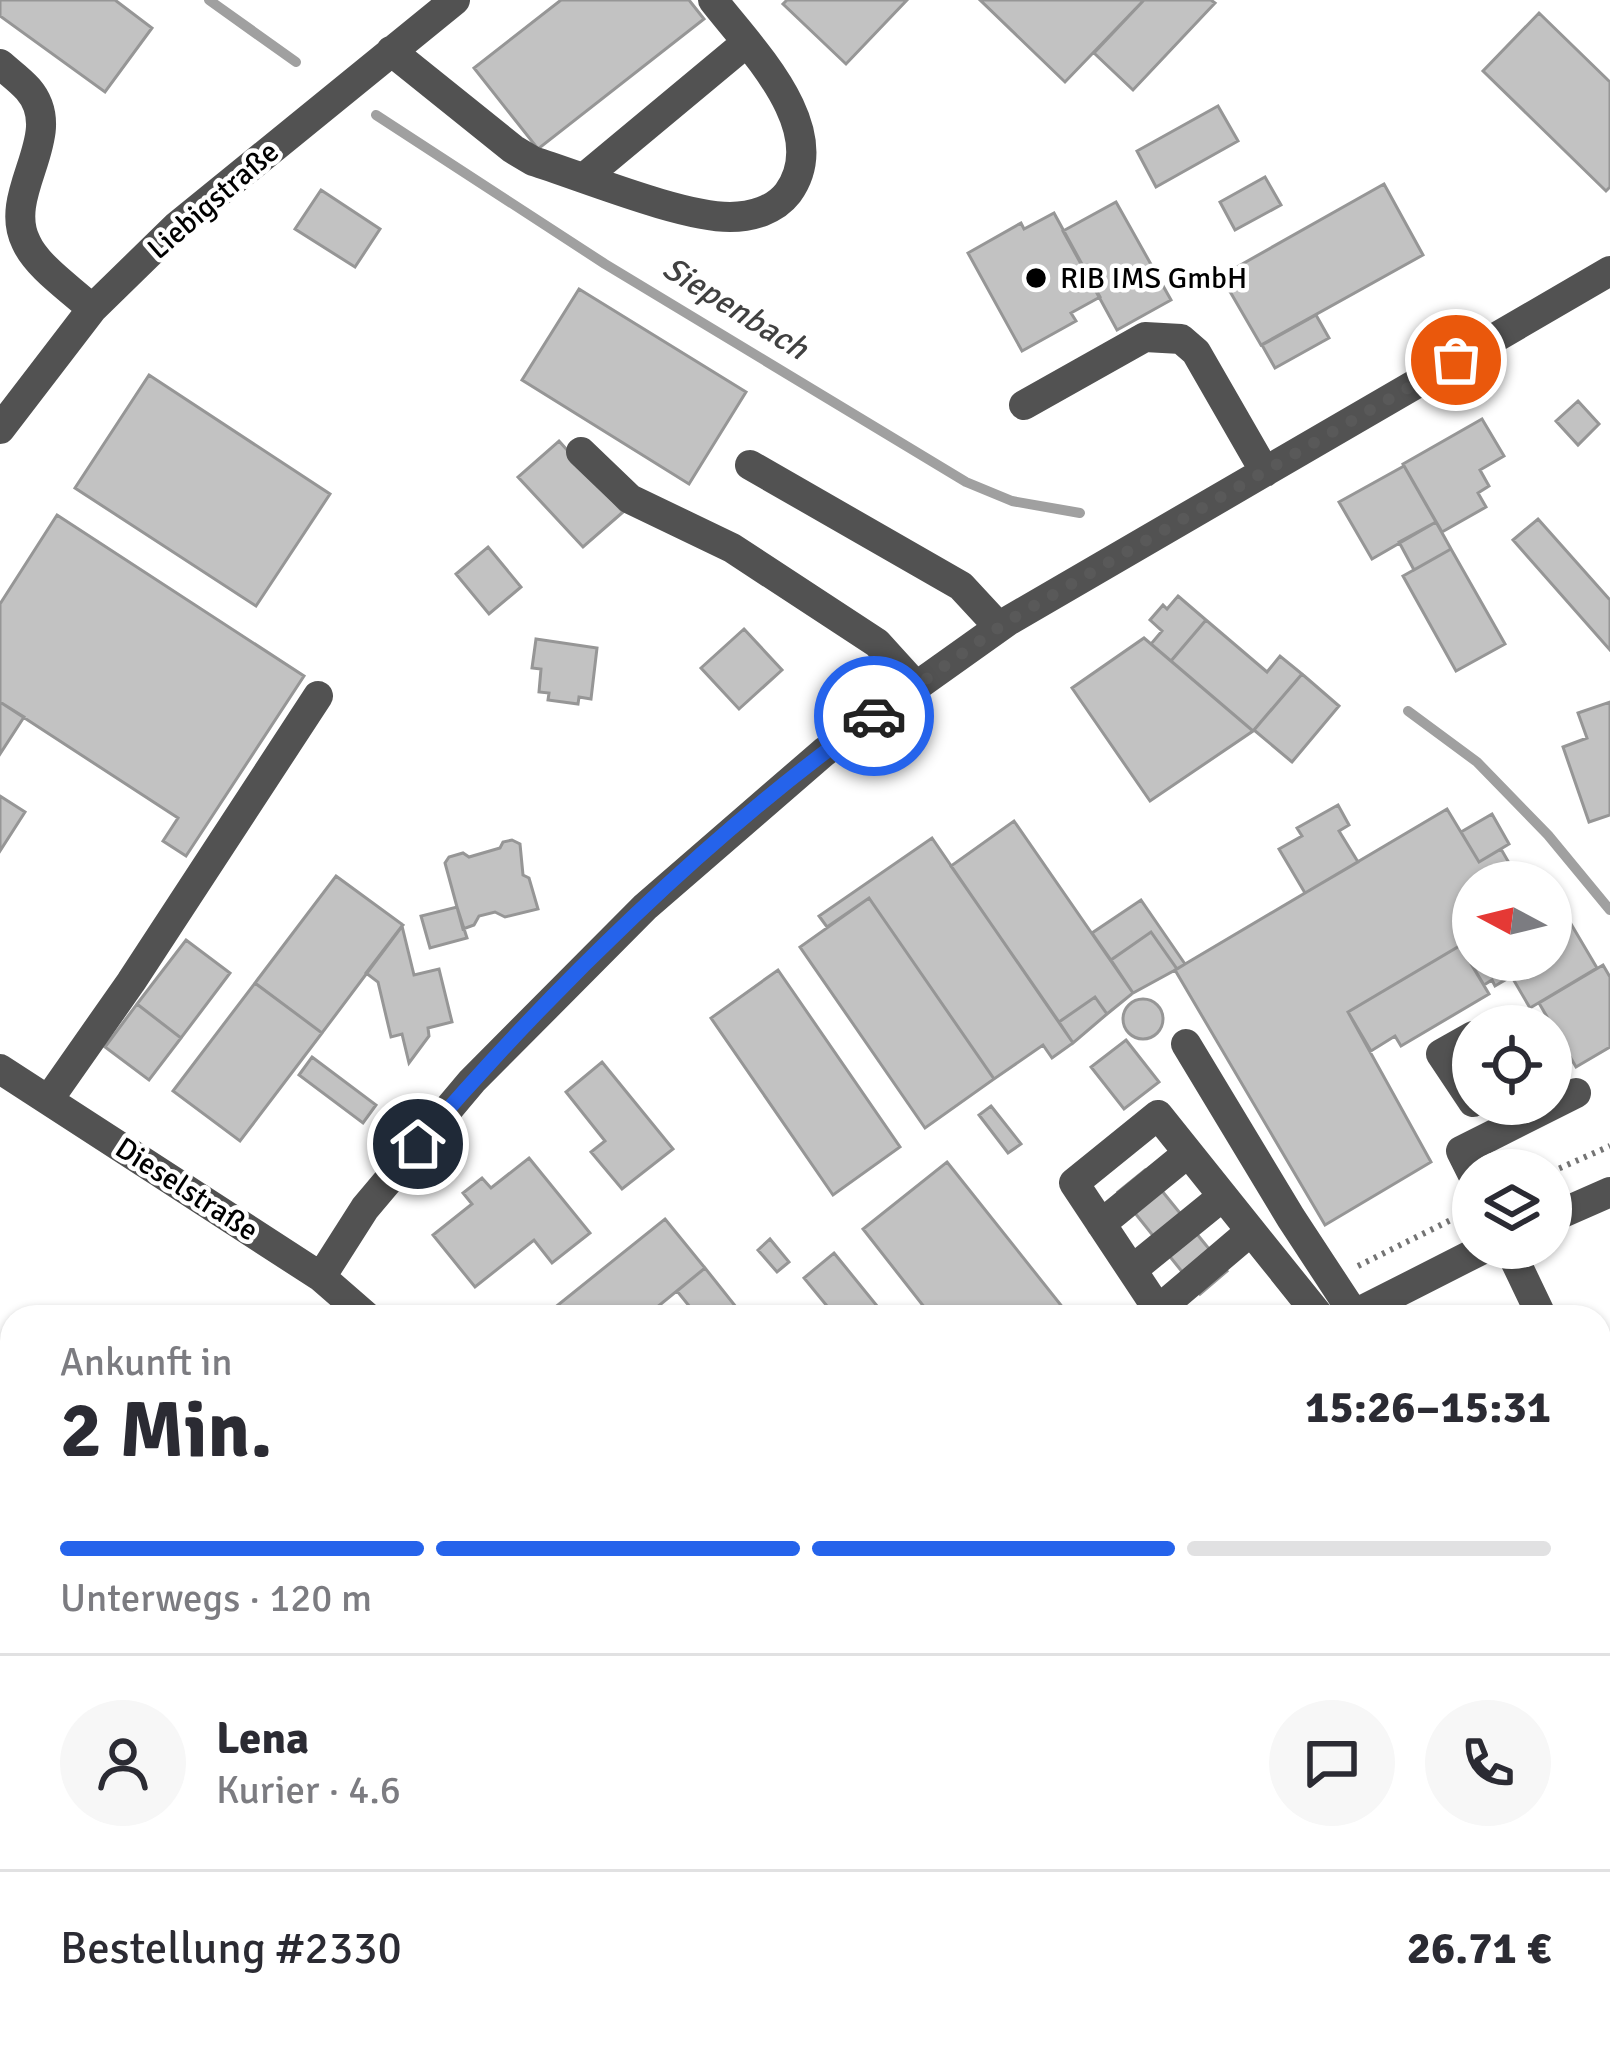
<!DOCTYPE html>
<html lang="de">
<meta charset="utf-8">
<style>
:root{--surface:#fff;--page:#f7f7f7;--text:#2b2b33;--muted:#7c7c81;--line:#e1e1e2;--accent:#2563eb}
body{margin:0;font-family:Signika,sans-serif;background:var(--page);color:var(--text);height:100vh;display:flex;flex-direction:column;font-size:45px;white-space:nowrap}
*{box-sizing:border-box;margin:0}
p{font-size:39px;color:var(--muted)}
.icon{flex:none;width:66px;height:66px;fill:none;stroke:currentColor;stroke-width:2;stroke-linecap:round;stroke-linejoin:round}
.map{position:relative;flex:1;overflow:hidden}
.drawer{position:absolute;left:0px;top:1305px;width:1611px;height:747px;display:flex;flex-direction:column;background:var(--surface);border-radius:36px 36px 0 0;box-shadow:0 3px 9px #0004}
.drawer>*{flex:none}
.needle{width:78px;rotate:277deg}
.controls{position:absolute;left:1452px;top:861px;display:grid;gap:24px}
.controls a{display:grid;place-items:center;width:120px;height:120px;border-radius:50%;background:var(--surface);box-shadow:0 3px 9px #0004;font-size:60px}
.pin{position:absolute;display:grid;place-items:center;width:102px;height:102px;color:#fff;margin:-51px;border:6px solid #fff;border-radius:50%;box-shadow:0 3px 12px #0007}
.courier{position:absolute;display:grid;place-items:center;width:120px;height:120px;margin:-60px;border:9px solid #2563eb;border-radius:50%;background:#fff;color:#222;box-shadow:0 3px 15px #0007}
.headline em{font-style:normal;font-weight:800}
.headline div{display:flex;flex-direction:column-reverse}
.headline{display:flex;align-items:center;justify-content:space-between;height:204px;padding:0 60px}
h1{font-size:78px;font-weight:800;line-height:90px}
.bar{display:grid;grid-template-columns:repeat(4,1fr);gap:18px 12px;align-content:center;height:144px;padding:0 60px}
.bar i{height:15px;border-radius:9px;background:var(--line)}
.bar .active{background:var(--accent)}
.bar p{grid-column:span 4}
.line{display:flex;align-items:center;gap:30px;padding:0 60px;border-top:3px solid var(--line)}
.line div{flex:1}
.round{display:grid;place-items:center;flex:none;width:126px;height:126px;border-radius:63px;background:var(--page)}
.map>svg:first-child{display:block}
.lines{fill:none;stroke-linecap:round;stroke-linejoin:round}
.stream{stroke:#a0a0a0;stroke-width:10}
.building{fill:#c2c2c2;stroke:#969696;stroke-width:3}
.path{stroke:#747474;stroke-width:6;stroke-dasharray:3 6;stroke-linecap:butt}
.minor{stroke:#525252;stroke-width:30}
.done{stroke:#595959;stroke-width:12;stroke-dasharray:0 21.6}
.route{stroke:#2563eb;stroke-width:15}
.poi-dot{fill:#000;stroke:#fff;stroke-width:4.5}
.labels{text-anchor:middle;stroke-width:9;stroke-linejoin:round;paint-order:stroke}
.street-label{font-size:30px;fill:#000;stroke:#fff}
.poi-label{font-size:30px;fill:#000;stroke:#fff;text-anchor:start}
.water-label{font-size:33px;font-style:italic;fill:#414141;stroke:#fff}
</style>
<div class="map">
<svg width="1610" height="2051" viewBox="0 0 1610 2051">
<rect width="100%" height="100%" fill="#fff"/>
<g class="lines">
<!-- stream -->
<path class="stream" d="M 209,0 L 296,62
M 376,115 L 605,264 L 966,482 L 1012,501 L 1080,513
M 1408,711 L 1477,762 L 1548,835 L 1610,910"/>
</g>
<!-- building -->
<path class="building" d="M 0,0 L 115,0 L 152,28 L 105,92 L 0,16 Z
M 561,0 L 689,0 L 704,19 L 538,149 L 474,68 Z
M 787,0 L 907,0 L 846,64 L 783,4 Z
M 980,0 L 1144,0 L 1065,82 Z
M 1144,0 L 1211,0 L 1215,3 L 1133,90 L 1094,53 Z
M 1539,13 L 1610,82 L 1610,187 L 1606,191 L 1483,71 Z
M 1218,106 L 1238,141 L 1156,187 L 1137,151 Z
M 1265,177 L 1281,205 L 1235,230 L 1220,202 Z
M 1384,184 L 1423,255 L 1261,345 L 1221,276 Z
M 321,190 L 380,229 L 355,267 L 295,229 Z
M 1116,202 L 1171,300 L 1117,330 L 1063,231 Z
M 1054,213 L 1100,297 L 1071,313 L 1076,321 L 1022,351 L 968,253 L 1021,223 L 1024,229 Z
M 579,289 L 746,392 L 689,484 L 522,380 Z
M 1316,315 L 1329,338 L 1275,368 L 1262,345 Z
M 149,375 L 330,494 L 256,606 L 75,488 Z
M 1578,401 L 1599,424 L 1578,445 L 1556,421 Z
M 1482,419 L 1504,456 L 1480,470 L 1489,486 L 1478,493 L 1486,507 L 1442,532 L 1403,464 Z
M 559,441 L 623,512 L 583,547 L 518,477 Z
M 1404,466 L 1436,522 L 1372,559 L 1339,502 Z
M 57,515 L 304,676 L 186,856 L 163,841 L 178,818 L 0,702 L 0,604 Z
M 1538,519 L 1610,600 L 1610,650 L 1513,540 Z
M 1436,522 L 1451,549 L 1414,570 L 1399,542 Z
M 488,547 L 521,587 L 489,614 L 456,574 Z
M 1451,549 L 1505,644 L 1456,671 L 1403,576 Z
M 1178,596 L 1206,620 L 1171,661 L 1151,644 L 1162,631 L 1150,620 L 1163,605 L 1167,609 Z
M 1206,620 L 1267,672 L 1280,656 L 1302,674 L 1253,731 L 1171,661 Z
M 744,629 L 782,670 L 739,709 L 701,668 Z
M 1144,638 L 1253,731 L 1150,801 L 1072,688 Z
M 536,639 L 597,648 L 591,699 L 579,697 L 578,704 L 548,700 L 549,693 L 539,692 L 541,669 L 532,668 Z
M 1302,674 L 1339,706 L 1292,762 L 1254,730 Z
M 0,702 L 24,717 L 0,754 Z
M 1610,702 L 1610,815 L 1589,822 L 1563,747 L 1587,738 L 1578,713 Z
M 0,796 L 25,812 L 0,851 Z
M 1338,805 L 1349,825 L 1339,831 L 1358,862 L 1305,893 L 1279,849 L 1302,836 L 1297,828 Z
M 1447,809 L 1479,862 L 1501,849 L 1520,882 L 1473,882 L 1473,938 L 1348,1012 L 1431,1162 L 1325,1225 L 1175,970 Z
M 1492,814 L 1509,844 L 1479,862 L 1461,832 Z
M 1014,821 L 1133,993 L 1107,1014 L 1095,997 L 1059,1022 L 951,866 Z
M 932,838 L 1073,1043 L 1052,1058 L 1043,1045 L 994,1079 L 869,898 L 827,927 L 819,916 Z
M 512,840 L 520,844 L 523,875 L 529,878 L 538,909 L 505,917 L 495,912 L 479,916 L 474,925 L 463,929 L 445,863 L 449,857 L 463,853 L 469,857 L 500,848 L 503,842 Z
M 336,876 L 403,925 L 322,1033 L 255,983 Z
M 869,898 L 994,1079 L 925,1128 L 800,947 Z
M 1141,900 L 1185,964 L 1177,969 L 1151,932 L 1111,960 L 1092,933 Z
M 1558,902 L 1597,968 L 1530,1008 L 1502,960 L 1551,960 L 1551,907 Z
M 457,907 L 467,938 L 430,948 L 421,916 Z
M 402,926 L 414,975 L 439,969 L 452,1022 L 428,1028 L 429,1036 L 409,1063 L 402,1034 L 391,1037 L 378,982 L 366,973 Z
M 1151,932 L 1177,969 L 1133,993 L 1111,960 Z
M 1473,938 L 1473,954 L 1467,957 L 1489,994 L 1401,1046 L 1395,1036 L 1371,1051 L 1348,1012 Z
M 186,940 L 230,973 L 181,1038 L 137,1004 Z
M 1473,954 L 1473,960 L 1502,960 L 1509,971 L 1503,975 L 1505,980 L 1495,986 L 1492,980 L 1484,985 L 1467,957 Z
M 1603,965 L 1610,977 L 1610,1047 L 1576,1067 L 1539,1003 Z
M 778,970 L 900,1147 L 833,1195 L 711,1018 Z
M 255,983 L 322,1033 L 240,1141 L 173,1091 Z
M 1095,997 L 1107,1014 L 1073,1043 L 1059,1022 Z
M1123 1019a20 20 0 1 1 40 0a20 20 0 1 1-40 0Z
M 137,1004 L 181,1038 L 149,1080 L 105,1047 Z
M 1126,1040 L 1159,1082 L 1124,1109 L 1091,1067 Z
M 312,1057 L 376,1105 L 363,1123 L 299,1075 Z
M 602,1062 L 673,1149 L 622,1189 L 591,1152 L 605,1141 L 566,1092 Z
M 991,1106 L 1021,1144 L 1008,1153 L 979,1115 Z
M 529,1158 L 590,1233 L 552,1263 L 534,1240 L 475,1287 L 433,1235 L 472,1204 L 463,1193 L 482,1178 L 491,1188 Z
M 947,1162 L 1064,1309 L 1054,1317 L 932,1317 L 863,1229 Z
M 1145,1170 L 1227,1271 L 1200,1294 L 1118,1192 Z
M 665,1219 L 705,1268 L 645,1317 L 543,1317 Z
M 770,1239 L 789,1262 L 777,1272 L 758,1250 Z
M 834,1253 L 886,1317 L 836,1317 L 804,1278 Z
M 705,1268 L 744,1317 L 698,1317 L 677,1291 Z
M 12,1395 L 12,1620 L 6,1624 L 0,1613 L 0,1402 Z
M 1600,1687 L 1610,1696 L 1610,1909 L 1599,1920 Z
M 0,1956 L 12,1958 L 12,2014 L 0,2012 Z
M 1610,1960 L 1610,2051 L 1551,2051 L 1540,2040 L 1599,2040 L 1599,1971 Z
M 204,2040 L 449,2040 L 447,2051 L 248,2051 Z
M 846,2040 L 963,2040 L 954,2051 L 836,2051 Z
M 963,2040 L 998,2040 L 1010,2051 L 954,2051 Z"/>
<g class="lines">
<!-- path -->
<path class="path" d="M 1551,1172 L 1610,1146
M 1358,1266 L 1473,1209
M 576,2051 L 583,2040"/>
<!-- minor -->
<path class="minor" d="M 391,51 L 513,149 L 533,161 C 584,177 681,217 730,217 C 752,217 775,210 788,193 C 834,130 750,48 713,0
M 0,64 C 9,72 20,80 28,89 C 68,135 1,192 26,242 C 37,267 72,290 92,309
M 585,177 L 746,43
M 1024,405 L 1145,337 L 1181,339 L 1196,352 L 1265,472
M 0,429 L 92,309 L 176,227 L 455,0
M 581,452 L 630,499 L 732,548 L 877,643 L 916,686
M 750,465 L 961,586 L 999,627
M 1473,1036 L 1441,1054 L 1473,1102
M 1186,1044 L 1291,1218 L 1354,1314
M 0,1069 L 321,1277 L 367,1317
M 49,1099 L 131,982 L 318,696
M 1473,1175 L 1461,1151 L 1576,1093
M 1551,1218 L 1610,1192
M 1101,1224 L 1188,1153
M 1509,1248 L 1542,1317
M 1132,1270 L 1223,1196
M 321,1277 L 365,1208 L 472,1081 L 645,907 L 824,752 L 1008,621 L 1610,271
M 1158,1310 L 1251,1231
M 1163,1317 L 1074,1183 L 1158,1115 L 1320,1317
M 1349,1317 L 1485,1248
M 1183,2040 L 1196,2051
M 1369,2040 L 1387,2051
M 624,2051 L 630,2040"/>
</g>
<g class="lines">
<!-- done -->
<path class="done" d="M 874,716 L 1008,621 L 1456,360"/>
<!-- route -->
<path class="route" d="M 418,1144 C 547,993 712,831 874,716"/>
</g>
<!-- markers -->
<circle class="poi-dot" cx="1036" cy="278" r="12"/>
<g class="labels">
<!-- street labels -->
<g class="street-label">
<text transform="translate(213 200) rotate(-41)" y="10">Liebigstraße</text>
<text transform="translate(187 1189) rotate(33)" y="10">Dieselstraße</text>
</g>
<!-- poi labels -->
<g class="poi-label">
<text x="1060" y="288">RIB IMS GmbH</text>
</g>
<!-- water labels -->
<g class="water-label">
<text transform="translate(736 307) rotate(32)" y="12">Siepenbach</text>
</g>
</g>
</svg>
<div class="controls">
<a><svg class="needle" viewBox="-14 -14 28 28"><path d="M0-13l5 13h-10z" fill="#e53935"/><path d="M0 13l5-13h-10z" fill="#7c7c81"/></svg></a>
<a><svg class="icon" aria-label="locate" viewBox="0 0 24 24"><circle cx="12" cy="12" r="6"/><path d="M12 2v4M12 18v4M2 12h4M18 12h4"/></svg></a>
<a><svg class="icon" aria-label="layers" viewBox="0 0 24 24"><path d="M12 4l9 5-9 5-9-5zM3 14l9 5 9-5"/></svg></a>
</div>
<div class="pin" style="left:1456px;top:360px;background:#ea580c"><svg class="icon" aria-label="bag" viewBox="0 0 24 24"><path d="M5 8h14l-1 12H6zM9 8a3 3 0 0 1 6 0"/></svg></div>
<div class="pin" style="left:418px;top:1144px;background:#1f2937"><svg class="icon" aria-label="home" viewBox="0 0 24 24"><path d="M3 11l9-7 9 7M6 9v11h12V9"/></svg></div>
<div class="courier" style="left:874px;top:716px"><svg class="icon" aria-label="car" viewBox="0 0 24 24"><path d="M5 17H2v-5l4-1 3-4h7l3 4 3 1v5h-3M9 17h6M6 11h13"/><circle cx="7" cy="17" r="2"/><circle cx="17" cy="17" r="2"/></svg></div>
<section class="drawer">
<div class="headline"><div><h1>2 Min.</h1><p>Ankunft in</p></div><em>15:26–15:31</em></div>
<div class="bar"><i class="active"></i><i class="active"></i><i class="active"></i><i></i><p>Unterwegs · 120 m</p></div>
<div class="line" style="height:216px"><a class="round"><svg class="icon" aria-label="person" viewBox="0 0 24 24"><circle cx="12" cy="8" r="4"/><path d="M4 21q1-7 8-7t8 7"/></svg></a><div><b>Lena</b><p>Kurier · 4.6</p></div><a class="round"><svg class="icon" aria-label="chat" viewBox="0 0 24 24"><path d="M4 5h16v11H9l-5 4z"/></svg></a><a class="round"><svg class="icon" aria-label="phone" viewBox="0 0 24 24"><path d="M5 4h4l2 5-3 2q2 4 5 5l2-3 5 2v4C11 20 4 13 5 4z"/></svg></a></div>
<div class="line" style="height:156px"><div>Bestellung #2330</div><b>26.71 €</b></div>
</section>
</div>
